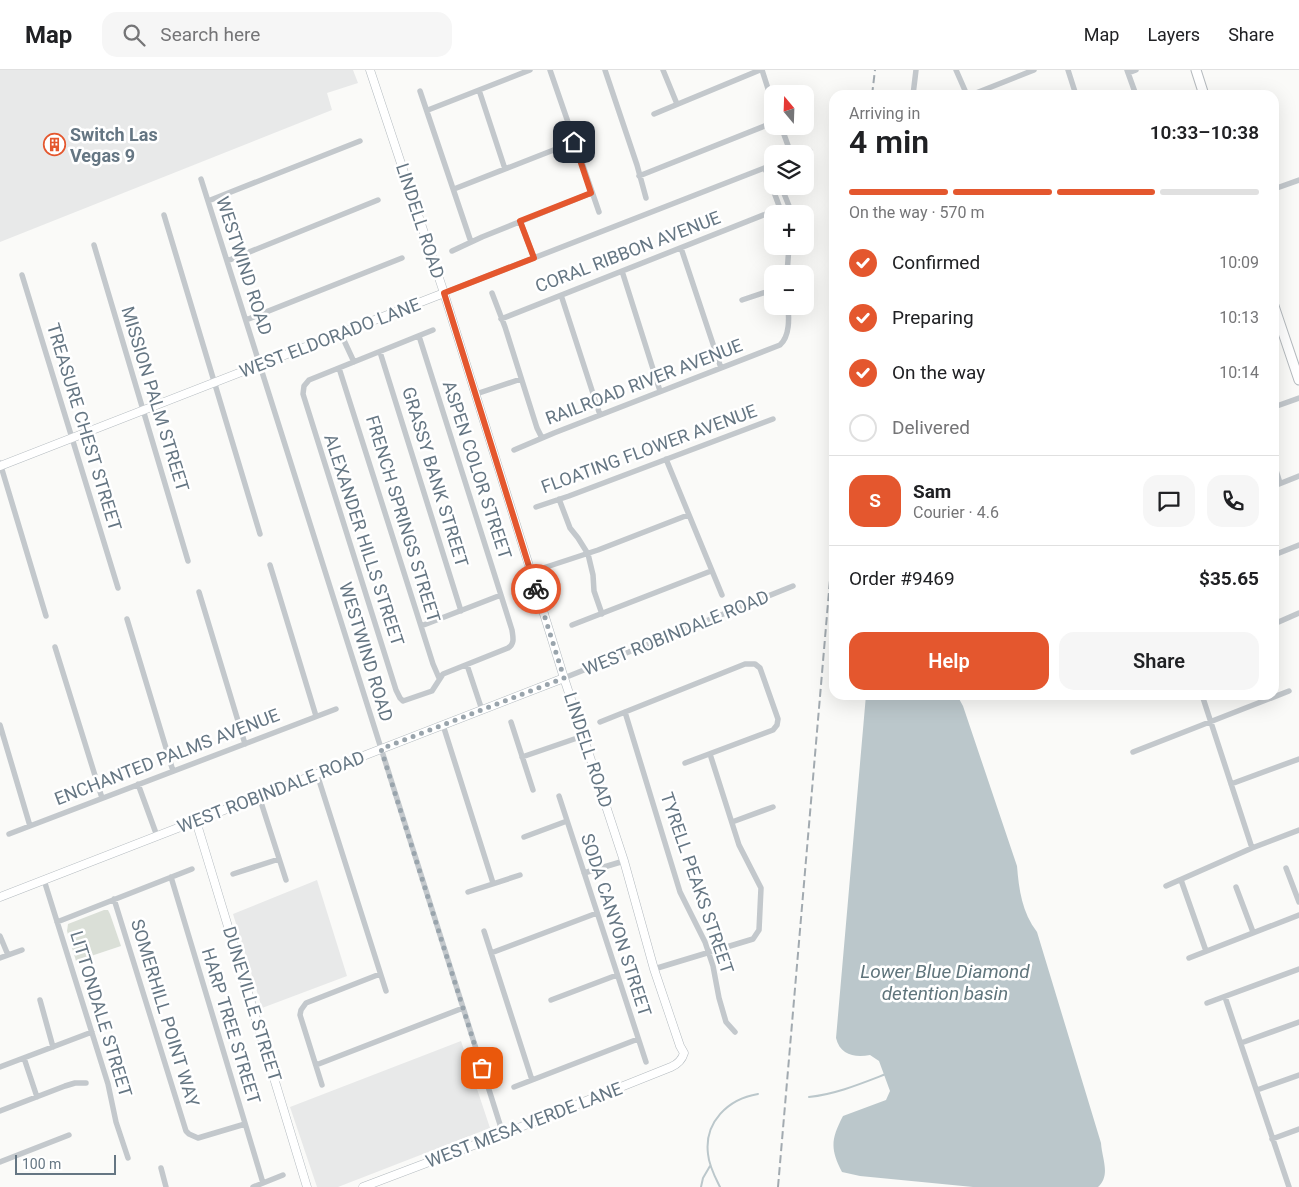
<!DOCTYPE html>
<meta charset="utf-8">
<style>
:root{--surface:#fff;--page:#f6f6f6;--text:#202124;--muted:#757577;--line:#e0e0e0;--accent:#e4572e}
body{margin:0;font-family:Roboto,sans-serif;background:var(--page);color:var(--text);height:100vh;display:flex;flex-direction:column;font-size:19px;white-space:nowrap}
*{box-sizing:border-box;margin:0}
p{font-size:16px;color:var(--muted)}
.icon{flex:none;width:28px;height:28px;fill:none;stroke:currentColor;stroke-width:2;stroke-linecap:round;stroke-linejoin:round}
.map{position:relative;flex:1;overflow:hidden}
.side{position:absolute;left:829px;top:20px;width:450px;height:610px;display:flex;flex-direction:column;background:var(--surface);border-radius:15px;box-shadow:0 5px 20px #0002}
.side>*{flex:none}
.needle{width:32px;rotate:341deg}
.tools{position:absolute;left:764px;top:15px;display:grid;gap:10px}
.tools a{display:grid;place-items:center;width:50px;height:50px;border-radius:10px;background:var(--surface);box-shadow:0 5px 20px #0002;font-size:25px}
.scale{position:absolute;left:15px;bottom:12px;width:101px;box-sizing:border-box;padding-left:5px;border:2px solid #657683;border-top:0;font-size:14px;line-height:18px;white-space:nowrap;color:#657683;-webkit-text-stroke:4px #fff;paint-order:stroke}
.pin{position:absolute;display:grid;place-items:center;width:42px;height:42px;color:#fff;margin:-21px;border-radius:10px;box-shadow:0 2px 8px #0006}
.courier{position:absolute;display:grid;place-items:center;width:50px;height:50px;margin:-25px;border:4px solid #e4572e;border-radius:50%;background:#fff;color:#222;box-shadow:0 1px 6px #0007}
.headline em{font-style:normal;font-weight:600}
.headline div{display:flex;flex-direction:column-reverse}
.headline{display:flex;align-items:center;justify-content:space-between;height:85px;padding:0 20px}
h1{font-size:32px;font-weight:600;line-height:38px}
.bar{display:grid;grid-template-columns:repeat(4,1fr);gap:8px 5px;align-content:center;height:60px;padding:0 20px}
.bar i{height:6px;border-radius:4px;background:var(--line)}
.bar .current{background:var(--accent)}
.bar p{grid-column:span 4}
.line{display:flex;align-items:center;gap:12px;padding:0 20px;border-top:1px solid var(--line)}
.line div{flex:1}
.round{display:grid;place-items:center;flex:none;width:52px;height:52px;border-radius:15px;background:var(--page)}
ol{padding:0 20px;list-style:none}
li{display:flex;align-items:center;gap:15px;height:55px}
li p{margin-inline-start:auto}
li .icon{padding:5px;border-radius:50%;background:var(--accent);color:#fff;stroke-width:4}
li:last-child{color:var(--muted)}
li i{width:28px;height:28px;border:2px solid var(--line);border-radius:50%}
.cta{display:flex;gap:10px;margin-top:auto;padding:10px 20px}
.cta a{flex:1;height:58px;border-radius:15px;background:var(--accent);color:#fff;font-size:20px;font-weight:600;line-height:58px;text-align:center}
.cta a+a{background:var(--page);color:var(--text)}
header{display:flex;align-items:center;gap:30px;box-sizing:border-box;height:70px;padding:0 25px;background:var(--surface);border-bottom:1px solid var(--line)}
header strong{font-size:24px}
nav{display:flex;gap:28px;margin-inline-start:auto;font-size:18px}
.search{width:350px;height:45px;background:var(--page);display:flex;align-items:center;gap:12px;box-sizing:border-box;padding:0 18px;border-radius:15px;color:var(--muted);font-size:19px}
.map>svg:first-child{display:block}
.built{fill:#e8e9e9}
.green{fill:#dadfd7}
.water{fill:#bbc7cb}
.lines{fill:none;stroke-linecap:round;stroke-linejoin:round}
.stream{stroke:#bbc7cb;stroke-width:2}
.secondary-casing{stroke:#b3babf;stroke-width:9}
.primary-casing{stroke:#b5babe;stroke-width:11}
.street{stroke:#c3c8cc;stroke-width:5.5}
.secondary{stroke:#fff;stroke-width:8}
.primary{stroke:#fff;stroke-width:9}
.rail{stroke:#a2aab0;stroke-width:2;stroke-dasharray:8 4;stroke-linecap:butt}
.done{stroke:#99a4ac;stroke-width:5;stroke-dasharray:0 9}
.route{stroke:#e4572e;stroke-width:6}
.labels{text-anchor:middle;stroke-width:5;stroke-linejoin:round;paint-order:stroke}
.poi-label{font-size:18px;font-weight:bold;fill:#657683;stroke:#fff;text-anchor:start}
.street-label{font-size:18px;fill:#657683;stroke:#fff}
.water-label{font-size:19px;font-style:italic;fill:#60757c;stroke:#fff}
</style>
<header>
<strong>Map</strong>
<div class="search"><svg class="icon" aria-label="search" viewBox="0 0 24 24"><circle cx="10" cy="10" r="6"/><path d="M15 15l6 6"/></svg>Search here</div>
<nav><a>Map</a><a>Layers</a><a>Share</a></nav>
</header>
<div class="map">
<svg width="1299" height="1117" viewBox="0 0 1299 1117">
<rect width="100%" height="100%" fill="#fafaf8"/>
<!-- built -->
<path class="built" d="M 0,0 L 353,0 L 358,13 L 327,23 L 332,40 L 0,172 Z
M 317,810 L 347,906 L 262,938 L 233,844 Z
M 461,971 L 490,1058 L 338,1117 L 317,1117 L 290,1037 Z"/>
<!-- green -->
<path class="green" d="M 104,840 L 108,840 L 110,844 L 121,876 L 76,891 L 67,861 L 68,854 Z"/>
<!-- water -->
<path class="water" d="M 866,625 L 957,625 L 963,636 L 1017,796 C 1019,820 1022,842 1037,862 L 1101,1073 C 1102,1089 1111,1105 1098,1117 L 973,1117 L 860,1106 L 842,1102 C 830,1079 831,1069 843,1046 L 886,1030 L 890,1021 L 879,991 L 870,985 C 855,988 840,985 836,968 Z"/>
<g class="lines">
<!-- stream -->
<path class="stream" d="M 809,1027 C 836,1024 860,1014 886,1004
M 701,1117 L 703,1108 L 710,1096
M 720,1117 C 715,1107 709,1096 708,1084 C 704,1052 728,1029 758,1024"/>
<defs>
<path id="secondary" d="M 0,396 L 444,223
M 196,751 L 307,1117
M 0,827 L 564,608
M 363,1117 L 503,1064 L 671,997 C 678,994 682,990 684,983 L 680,976 L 654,899 L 624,791 L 564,608 L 444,223 L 370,0"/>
<path id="primary" d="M 1196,0 L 1204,25
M 1274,236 L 1299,310"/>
</defs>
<!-- secondary casing -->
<use href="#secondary" class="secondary-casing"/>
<!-- primary casing -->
<use href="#primary" class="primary-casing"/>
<!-- street -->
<path class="street" d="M 550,0 L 599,142
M 605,0 L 637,95 L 646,128
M 663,0 L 677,34
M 762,0 L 772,31
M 956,0 L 967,25
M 1068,0 L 1076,25
M 1127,0 L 1136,25
M 1128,3 L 1136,0
M 479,20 L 505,99
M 420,21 L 471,172
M 913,25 L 916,0
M 971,25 L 1034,0
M 428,40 L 530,0
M 654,44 L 760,0
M 781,56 L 791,84
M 802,84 L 810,81
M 765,98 L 781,141 L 784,144
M 639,106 L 772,53
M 201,109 L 503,1064
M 781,116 L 789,136 L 788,144
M 454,119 L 574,72
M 1274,119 L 1299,110
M 208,131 L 360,71
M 164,145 L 260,464
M 520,151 L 534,188
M 94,175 L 188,491
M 681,178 L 721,298
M 452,181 L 482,167 L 591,123
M 227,191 L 378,130
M 622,201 L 660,321
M 787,204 L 789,176
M 22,205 L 118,518
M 444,223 L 772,95
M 492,223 L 505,257 L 537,358 L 542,368
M 561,225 L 600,345
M 742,230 L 772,220
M 501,249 L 766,144
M 246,250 L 402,188
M 341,264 L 354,292
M 419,266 L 512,560 C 513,567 515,574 508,578 L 443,604 L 432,621 L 403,631 L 400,628 L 396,620 L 303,324 L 304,316 L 309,310 L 433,260
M 380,282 L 461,541
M 339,298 L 433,594 L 439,608
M 476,324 L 521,309
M 1274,337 L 1299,328
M 514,380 L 554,363 L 780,275 C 790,266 789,248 788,236
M 666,389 L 722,525
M 0,393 L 46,546
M 1274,394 L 1280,413
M 1274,416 L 1299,406
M 559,429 L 570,458 L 578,468 L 588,484 L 593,505 L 594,521 L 602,544
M 536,437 L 569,426 L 773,349
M 1274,485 L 1299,475
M 270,495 L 316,646
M 531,502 L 598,480 L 688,445
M 199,522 L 245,674
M 127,549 L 173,701
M 1274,554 L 1299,543
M 572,555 L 711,501
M 421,556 L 501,525
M 55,577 L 102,728
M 467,595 L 482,640
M 564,608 L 793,516
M 1202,625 L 1252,778
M 625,642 L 680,822 L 705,872 L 713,896 L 719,928 L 726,952 L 735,962
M 511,652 L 533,720
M 600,652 L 745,594 L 755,594 L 760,598 L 778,649 L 777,655 L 773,660 L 685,693
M 0,655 L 30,756
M 443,655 L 493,813
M 1133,682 L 1289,621
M 522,687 L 583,666
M 317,704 L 386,921
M 138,714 L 157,766
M 1231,714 L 1299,689
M 259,726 L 286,810
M 559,726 L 646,992
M 732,752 L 773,737
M 9,764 L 336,639
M 524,767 L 567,751
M 1286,798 L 1299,832
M 584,803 L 624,791
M 233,804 L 279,789
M 171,807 L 263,1113
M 44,810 L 108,1014 L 116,1052 L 128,1088
M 1181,810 L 1206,881
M 1166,816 L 1252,778 L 1299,760
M 1236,817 L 1253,862
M 468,822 L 520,805
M 114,829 L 186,1061 L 189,1064 L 198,1068 L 245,1054
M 57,852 L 192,799
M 484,861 L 532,1010
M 0,866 L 8,885
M 491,883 L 597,843
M 0,888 L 22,880
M 1189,888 L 1299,845
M 654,899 L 753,869 L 759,860 L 761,818 L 739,775 L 710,684
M 1225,927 L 1289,1117
M 40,930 L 53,977
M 551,930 L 617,905
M 1207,933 L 1299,899
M 1241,973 L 1299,952
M 24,988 L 37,1027
M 316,995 L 463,938
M 0,997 L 92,962
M 322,1015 L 300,945 L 301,940 L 306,933 L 380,904
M 514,1017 L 638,969
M 1257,1020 L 1299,1005
M 0,1041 L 65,1016 L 75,1013 L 86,1013
M 1272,1069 L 1299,1059
M 0,1092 L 69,1065
M 161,1098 L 166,1117
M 253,1117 L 283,1105"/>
<!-- secondary -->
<use href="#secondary" class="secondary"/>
<!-- primary -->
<use href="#primary" class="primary"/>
<!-- rail -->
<path class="rail" d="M 872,25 L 875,0
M 778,1117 L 834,463"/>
</g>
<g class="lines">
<!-- done -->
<path class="done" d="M 482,998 L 381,679 L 564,608 L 536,519"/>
<!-- route -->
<path class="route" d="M 536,519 L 444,223 L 534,188 L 520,151 L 591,123 L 574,72"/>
</g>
<!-- icons -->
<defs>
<symbol id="building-ring" viewBox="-11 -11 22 22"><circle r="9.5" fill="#fff" stroke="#e4572e" stroke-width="1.5"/><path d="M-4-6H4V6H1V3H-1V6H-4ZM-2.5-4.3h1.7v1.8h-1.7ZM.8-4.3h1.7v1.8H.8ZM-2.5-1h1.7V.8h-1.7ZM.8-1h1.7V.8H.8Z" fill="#e4572e"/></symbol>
</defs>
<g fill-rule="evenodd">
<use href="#building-ring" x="42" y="62" width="25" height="25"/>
</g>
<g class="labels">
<!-- poi labels -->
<g class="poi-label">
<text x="70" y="71">Switch Las<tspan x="70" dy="21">Vegas 9</tspan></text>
</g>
<!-- street labels -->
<g class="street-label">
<text transform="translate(420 151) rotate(72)" y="6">LINDELL ROAD</text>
<text transform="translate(628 182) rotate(-21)" y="6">CORAL RIBBON AVENUE</text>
<text transform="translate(244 196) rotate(72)" y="6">WESTWIND ROAD</text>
<text transform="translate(330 268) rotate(-21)" y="6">WEST ELDORADO LANE</text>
<text transform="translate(644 312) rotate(-21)" y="6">RAILROAD RIVER AVENUE</text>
<text transform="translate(155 329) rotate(73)" y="6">MISSION PALM STREET</text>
<text transform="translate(84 357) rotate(73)" y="6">TREASURE CHEST STREET</text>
<text transform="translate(649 379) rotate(-20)" y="6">FLOATING FLOWER AVENUE</text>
<text transform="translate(477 400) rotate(72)" y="6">ASPEN COLOR STREET</text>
<text transform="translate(435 407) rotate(73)" y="6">GRASSY BANK STREET</text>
<text transform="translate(403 449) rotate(73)" y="6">FRENCH SPRINGS STREET</text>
<text transform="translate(364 470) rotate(72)" y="6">ALEXANDER HILLS STREET</text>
<text transform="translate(676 563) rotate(-22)" y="6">WEST ROBINDALE ROAD</text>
<text transform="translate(366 582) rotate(73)" y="6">WESTWIND ROAD</text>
<text transform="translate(588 680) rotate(72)" y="6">LINDELL ROAD</text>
<text transform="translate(167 687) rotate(-21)" y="6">ENCHANTED PALMS AVENUE</text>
<text transform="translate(271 722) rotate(-21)" y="6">WEST ROBINDALE ROAD</text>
<text transform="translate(697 813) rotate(71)" y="6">TYRELL PEAKS STREET</text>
<text transform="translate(616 855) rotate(72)" y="6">SODA CANYON STREET</text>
<text transform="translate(252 934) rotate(73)" y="6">DUNEVILLE STREET</text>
<text transform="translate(165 943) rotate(73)" y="6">SOMERHILL POINT WAY</text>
<text transform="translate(101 944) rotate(73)" y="6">LITTONDALE STREET</text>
<text transform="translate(231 956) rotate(73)" y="6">HARP TREE STREET</text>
<text transform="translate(524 1055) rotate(-21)" y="6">WEST MESA VERDE LANE</text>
</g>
<!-- water labels -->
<g class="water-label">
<text x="945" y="908">Lower Blue Diamond<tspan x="945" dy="22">detention basin</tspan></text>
</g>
</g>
</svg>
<div class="tools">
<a><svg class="needle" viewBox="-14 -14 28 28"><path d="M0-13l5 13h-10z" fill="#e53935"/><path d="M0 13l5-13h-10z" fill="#757577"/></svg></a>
<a><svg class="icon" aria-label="layers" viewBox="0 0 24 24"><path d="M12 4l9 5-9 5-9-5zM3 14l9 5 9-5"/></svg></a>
<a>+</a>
<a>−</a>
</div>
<div class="scale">100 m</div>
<div class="pin" style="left:482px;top:998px;background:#ea580c"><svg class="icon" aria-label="bag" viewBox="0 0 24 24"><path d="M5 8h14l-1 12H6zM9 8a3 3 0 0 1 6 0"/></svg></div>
<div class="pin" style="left:574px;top:72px;background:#1f2937"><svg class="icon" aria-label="home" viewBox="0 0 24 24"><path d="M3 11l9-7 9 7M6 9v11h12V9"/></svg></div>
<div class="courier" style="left:536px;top:519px"><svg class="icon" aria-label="bike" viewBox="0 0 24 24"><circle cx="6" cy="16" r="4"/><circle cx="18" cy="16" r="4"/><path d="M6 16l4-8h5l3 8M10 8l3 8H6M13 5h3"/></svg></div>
<section class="side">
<div class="headline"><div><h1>4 min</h1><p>Arriving in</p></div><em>10:33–10:38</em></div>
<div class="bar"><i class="current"></i><i class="current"></i><i class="current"></i><i></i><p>On the way · 570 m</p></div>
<ol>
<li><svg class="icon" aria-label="check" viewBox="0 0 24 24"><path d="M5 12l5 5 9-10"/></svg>Confirmed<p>10:09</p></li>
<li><svg class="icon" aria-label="check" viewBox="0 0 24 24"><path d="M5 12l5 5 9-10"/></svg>Preparing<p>10:13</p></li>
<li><svg class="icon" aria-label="check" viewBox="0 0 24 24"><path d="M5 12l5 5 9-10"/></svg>On the way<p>10:14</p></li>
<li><i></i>Delivered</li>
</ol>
<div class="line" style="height:90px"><b class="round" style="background:var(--accent);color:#fff">S</b><div><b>Sam</b><p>Courier · 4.6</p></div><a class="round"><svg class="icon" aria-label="chat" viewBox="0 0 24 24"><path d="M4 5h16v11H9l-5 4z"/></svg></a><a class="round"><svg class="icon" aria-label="phone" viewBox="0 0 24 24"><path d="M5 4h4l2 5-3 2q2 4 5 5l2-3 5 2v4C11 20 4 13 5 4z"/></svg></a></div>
<div class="line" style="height:65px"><div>Order #9469</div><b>$35.65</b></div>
<div class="cta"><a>Help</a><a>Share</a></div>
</section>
</div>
